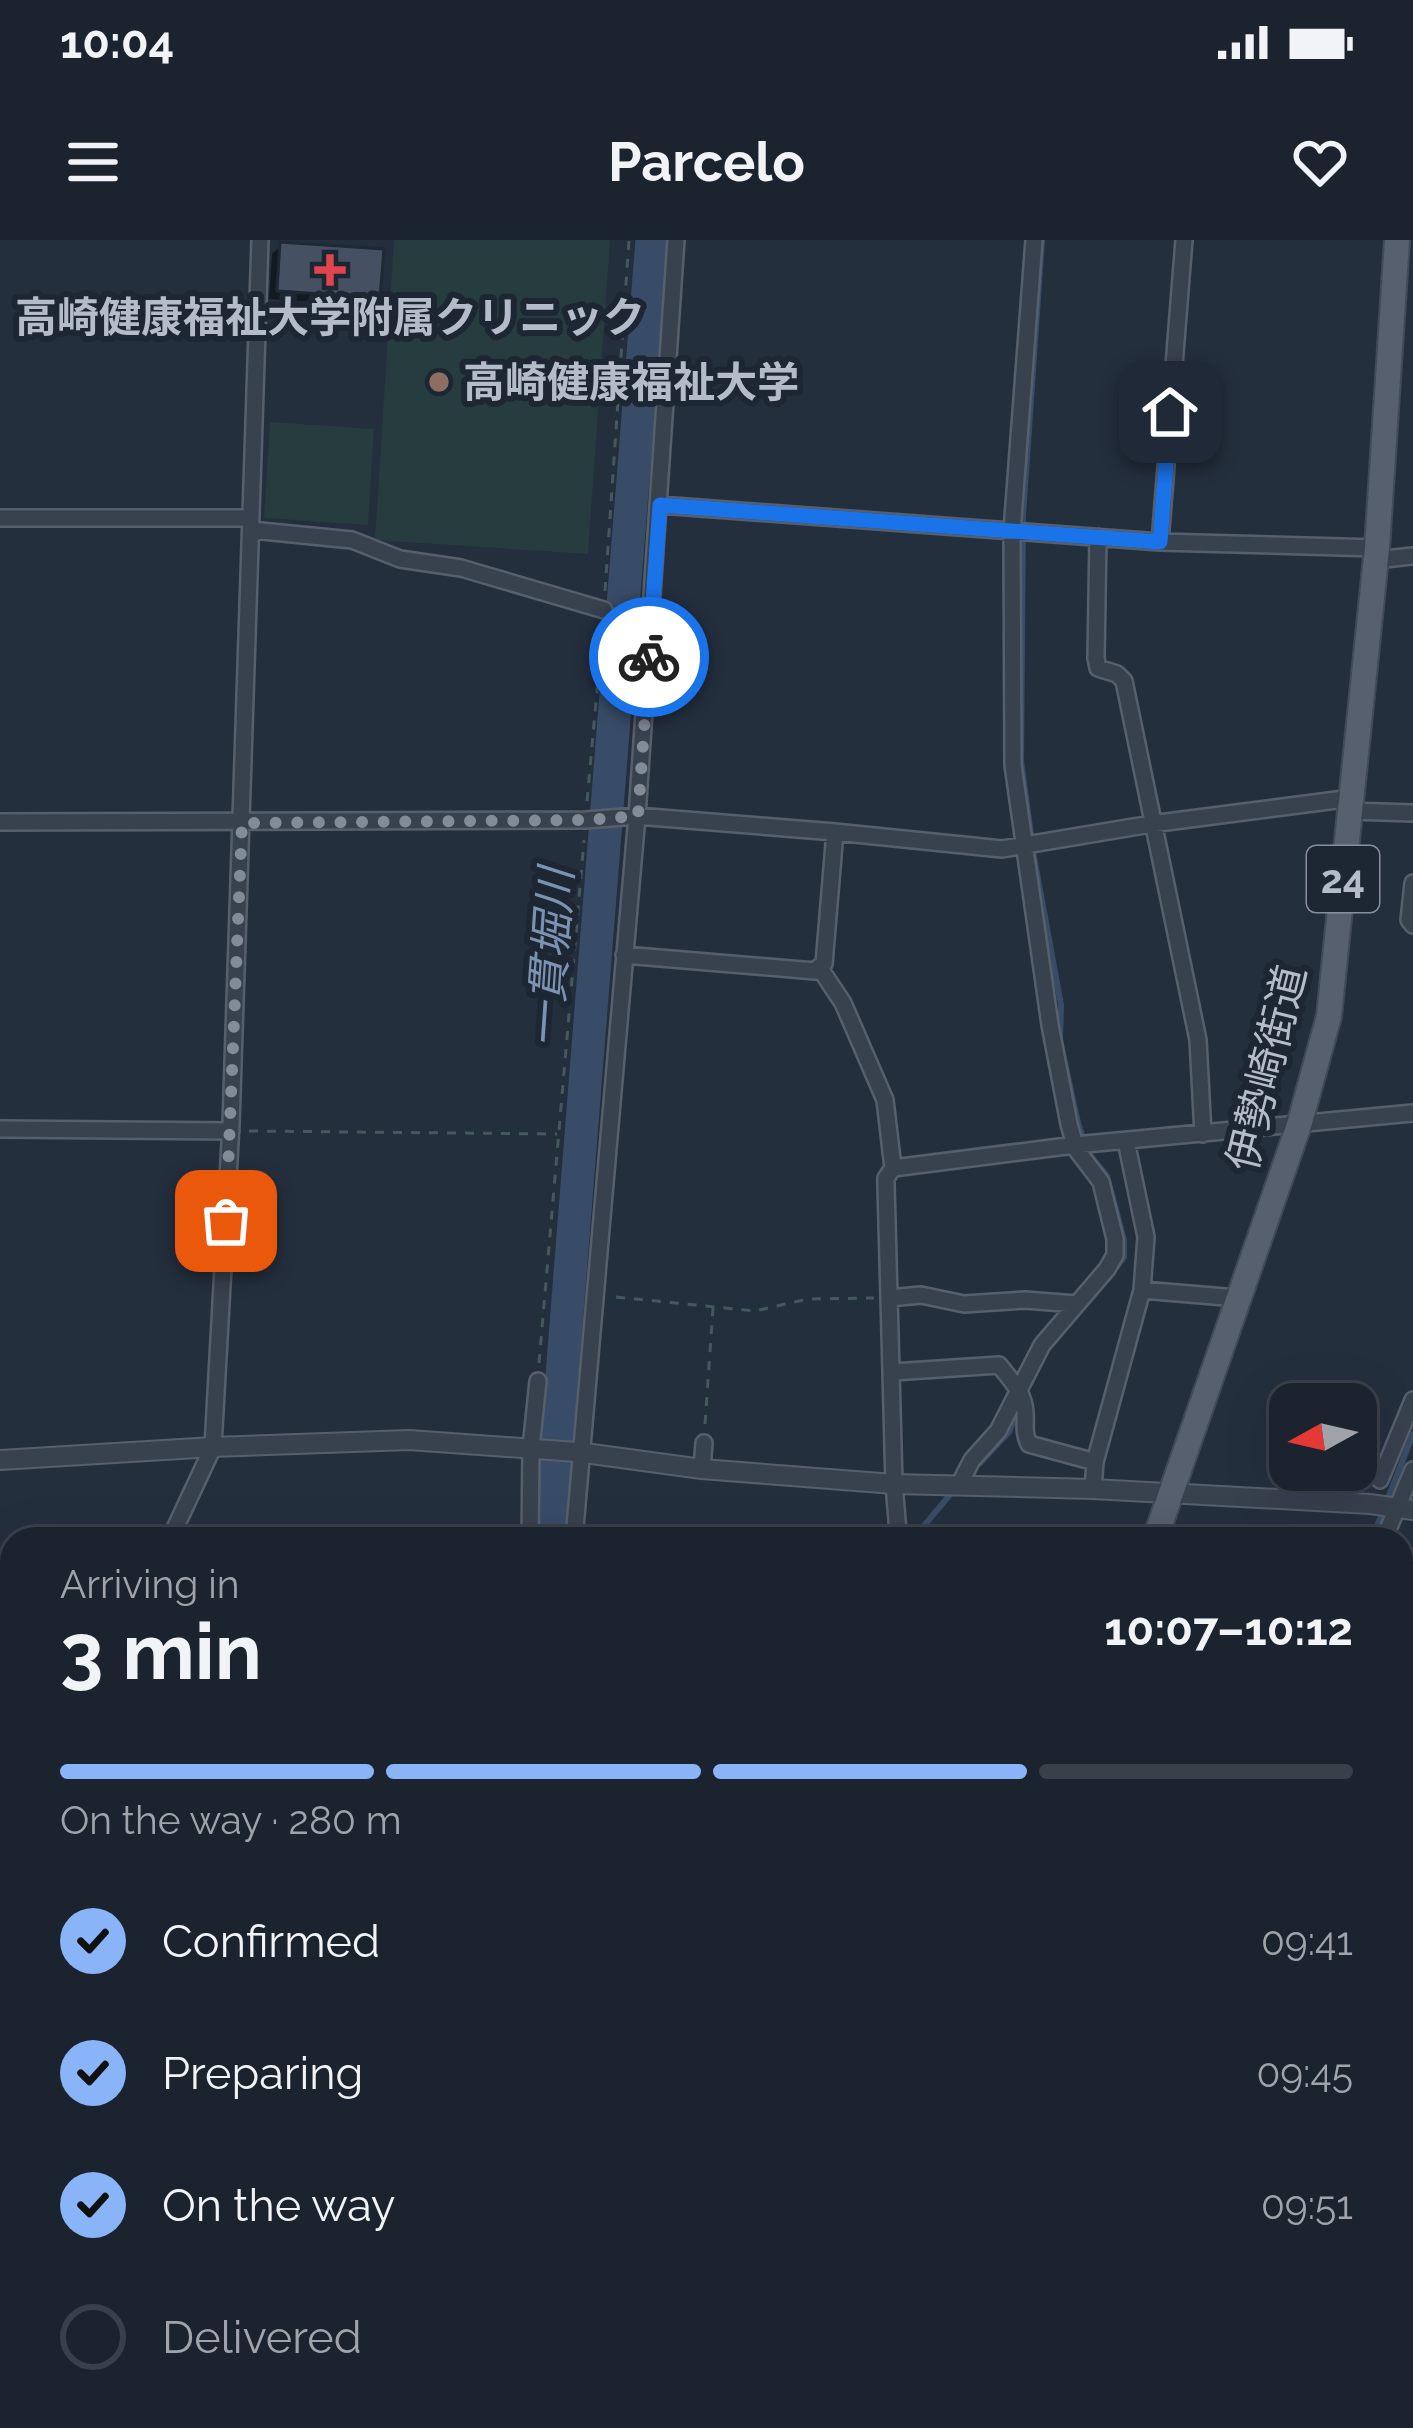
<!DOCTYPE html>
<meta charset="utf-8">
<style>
:root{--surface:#1b232e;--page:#282f3a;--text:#f1f3f6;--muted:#a0a4aa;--line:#39404a;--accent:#8ab4f8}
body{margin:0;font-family:Raleway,"Noto Sans JP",sans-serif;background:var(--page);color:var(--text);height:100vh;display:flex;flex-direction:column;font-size:45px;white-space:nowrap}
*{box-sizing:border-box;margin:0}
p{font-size:39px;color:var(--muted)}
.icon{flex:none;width:66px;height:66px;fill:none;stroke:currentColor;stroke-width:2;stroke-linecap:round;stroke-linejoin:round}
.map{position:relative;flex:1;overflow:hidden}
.panel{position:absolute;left:0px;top:1287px;width:1413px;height:903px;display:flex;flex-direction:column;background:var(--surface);border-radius:36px 36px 0 0;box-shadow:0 12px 48px #0002,0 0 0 3px var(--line)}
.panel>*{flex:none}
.needle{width:78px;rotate:262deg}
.buttons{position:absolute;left:1269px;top:1143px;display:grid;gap:24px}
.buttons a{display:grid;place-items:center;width:108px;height:108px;border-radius:24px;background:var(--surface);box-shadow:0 12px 48px #0002,0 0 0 3px var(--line);font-size:60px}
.pin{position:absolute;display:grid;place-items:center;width:102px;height:102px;color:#fff;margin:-51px;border-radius:24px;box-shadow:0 6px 18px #0006}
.courier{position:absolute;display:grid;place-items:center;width:120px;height:120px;margin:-60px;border:9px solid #1a73e8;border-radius:50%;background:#fff;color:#222;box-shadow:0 3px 15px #0007}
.headline em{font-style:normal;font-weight:700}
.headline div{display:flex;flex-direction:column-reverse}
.headline{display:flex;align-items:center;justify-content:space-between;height:204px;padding:0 60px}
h1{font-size:78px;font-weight:700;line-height:90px}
.bar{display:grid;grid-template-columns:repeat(4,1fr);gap:18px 12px;align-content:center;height:144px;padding:0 60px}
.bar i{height:15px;border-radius:9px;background:var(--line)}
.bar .on{background:var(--accent)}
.bar p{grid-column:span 4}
ol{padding:0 60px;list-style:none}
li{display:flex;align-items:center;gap:36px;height:132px}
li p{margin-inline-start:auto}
li .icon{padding:12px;border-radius:50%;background:var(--accent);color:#111;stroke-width:4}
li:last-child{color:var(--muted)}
li i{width:66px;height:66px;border:6px solid var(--line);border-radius:50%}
.status{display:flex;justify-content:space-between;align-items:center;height:84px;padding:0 60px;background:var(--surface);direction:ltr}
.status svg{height:33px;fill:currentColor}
header{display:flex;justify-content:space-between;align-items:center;height:156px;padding:0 60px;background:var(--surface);font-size:54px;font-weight:700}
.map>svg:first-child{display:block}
.green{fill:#263c3f}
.shadow{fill:#0007}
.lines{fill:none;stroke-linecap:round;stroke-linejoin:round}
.stream{stroke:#394c67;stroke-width:6}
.river{stroke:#394c67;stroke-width:33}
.building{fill:#455162;stroke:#1f2835;stroke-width:3}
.minor-casing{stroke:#565f6c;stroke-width:20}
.tertiary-casing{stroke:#565f6c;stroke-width:22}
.primary-casing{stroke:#414a57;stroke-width:28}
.path{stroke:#44595c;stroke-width:3;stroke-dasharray:9 9;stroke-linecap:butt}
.minor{stroke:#38414e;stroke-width:15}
.tertiary{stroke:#38414e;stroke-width:18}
.primary{stroke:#56606e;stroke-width:24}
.done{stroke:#828b98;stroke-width:12;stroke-dasharray:0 21.6}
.route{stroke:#1a73e8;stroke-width:15}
.health-dot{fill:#e0444e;stroke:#1d2633;stroke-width:4.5}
.education-dot{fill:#8d6e63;stroke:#1d2633;stroke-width:4.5}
.labels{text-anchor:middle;stroke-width:12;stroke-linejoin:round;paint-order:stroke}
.shield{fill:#1d2633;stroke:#878f9c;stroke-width:3}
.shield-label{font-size:39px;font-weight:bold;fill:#b4bcc9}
.poi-label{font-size:42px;font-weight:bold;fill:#b4bcc9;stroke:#1d2633}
.street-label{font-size:42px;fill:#b4bcc9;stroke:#1d2633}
.water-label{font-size:45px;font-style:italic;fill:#7c92b1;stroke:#1d2633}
</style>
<div class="status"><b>10:04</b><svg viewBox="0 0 49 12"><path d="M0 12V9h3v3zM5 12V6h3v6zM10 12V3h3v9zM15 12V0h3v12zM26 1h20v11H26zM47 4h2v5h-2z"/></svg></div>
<header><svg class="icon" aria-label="menu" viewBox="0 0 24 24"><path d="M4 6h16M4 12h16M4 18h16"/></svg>Parcelo<svg class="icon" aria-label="heart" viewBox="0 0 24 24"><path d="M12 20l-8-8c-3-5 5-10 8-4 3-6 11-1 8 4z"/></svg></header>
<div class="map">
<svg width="1413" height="2188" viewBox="0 0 1413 2188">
<rect width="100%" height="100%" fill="#242f3e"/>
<!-- green -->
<path class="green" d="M 394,0 L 610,0 L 588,314 L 375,300 Z
M 270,182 L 374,189 L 368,285 L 264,278 Z"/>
<!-- shadow -->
<path class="shadow" d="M 282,5 L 378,57 L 368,66 L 269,59 L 272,14 Z"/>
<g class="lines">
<!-- stream -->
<path class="stream" d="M 1042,0 L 1023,276 L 1021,521 L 1034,617 L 1061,765 L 1060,800 L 1078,883 L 1088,913 L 1107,936 L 1124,1000 L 1124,1017 L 1108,1039
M 979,1224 L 1009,1192 L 1019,1167
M 913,1299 L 953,1251
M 1372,1299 L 1413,1194
M 191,2188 L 193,2178
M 950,2188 L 952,2178"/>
<!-- river -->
<path class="river" d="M 549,1299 L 652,0
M 162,2188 L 164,2178"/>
</g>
<!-- building -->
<path class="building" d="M 280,2 L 384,9 L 380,58 L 277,51 Z"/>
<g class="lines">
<defs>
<path id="minor" d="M 660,265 L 1160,302 L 1377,308
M 0,278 L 251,278
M 251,290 L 352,300 L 400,319 L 461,328 L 604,370
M 1098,297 L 1096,418 L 1098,428 L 1117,434 L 1124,441 L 1198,800 L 1203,894
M 1160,302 L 1184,0
M 1375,320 L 1413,316
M 1350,571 L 1413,573
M 0,582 L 586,580 L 637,576 L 835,592 L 1002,609 L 1151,584 L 1352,558
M 1413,643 L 1409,680 L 1413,685
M 624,715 L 815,731 L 824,724 L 835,592
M 819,727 L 843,763 L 885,860 L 893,928
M 0,889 L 231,891
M 1142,1050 L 1237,1058
M 889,1058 L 921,1055 L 964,1064 L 1025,1060 L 1076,1064
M 893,1132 L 999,1125 C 1011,1140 1024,1153 1025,1172 C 1026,1185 1023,1191 1029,1204 L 1095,1222
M 702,1229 L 704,1203
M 1380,1240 L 1413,1160
M 959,1245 L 972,1220 L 998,1191 L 1042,1105 L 1107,1029 L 1115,1015 L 1115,999 L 1101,942 L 1076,909 L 1069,884 L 1050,785 L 1013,525 L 1012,291 L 1034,0
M 1093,1249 L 1095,1222 L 1142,1050 L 1146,997 L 1126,901
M 170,1299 L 213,1207 L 231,884 L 260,0
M 530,1299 L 531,1208 L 538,1141
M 574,1299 L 637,576 L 676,0
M 896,1299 L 898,1292 L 894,1244 L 886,945 L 886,938 L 893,928 L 1075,905 L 1413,873
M 1384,1299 L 1413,1230
M 1401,1488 L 1413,1490
M 0,1521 L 12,1521
M 0,1825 L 12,1825
M 1401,1912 L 1413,1914
M 0,1978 L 12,1912
M 1041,2178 L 1043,2188
M 1285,2178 L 1286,2188
M 138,2188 L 141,2178
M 437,2188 L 440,2178
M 940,2188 L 943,2178"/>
<path id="tertiary" d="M 0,1220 L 213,1207 L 409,1200 L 577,1212 L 702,1229 L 894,1244 L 1093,1249 L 1370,1264 L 1413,1270"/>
<path id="primary" d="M 1155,1299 L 1300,882 L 1329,776 L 1377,308 L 1397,0
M 824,2188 L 828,2178"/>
</defs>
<!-- minor casing -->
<use href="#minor" class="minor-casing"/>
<!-- tertiary casing -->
<use href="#tertiary" class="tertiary-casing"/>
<!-- primary casing -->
<use href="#primary" class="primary-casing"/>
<!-- path -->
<path class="path" d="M 605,351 L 629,0
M 587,561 L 603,385
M 249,891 L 557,894
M 616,1057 L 755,1071 L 807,1059 L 874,1058
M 539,1123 L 584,600
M 705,1184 L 713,1068
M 1358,1299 L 1363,1284"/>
<!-- minor -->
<use href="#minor" class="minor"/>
<!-- tertiary -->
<use href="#tertiary" class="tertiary"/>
<!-- primary -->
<use href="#primary" class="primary"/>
</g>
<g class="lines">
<!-- done -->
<path class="done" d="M 226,981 L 242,583 L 586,580 L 638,576 L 649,417"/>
<!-- route -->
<path class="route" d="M 649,417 L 660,265 L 1160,302 L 1170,172"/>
</g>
<!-- markers -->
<path class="health-dot" d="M324 12h12v12h12v12h-12v12h-12v-12h-12v-12h12z"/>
<circle class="education-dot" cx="439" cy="142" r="12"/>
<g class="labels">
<!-- shield labels -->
<rect class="shield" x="1307" y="606" width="72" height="66" rx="9"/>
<g class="shield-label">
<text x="1343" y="653">24</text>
</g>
<!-- poi labels -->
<g class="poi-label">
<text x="330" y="92">高崎健康福祉大学附属クリニック</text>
<text x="463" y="157" text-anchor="start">高崎健康福祉大学</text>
</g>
<!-- street labels -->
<g class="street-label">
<text transform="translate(1266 828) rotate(-76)" y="15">伊勢崎街道</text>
</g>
<!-- water labels -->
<g class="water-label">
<text transform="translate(550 718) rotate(-86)" y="16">一貫堀川</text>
</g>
</g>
</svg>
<div class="buttons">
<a><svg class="needle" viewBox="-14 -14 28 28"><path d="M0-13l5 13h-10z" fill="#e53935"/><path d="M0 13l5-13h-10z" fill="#a0a4aa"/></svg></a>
</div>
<div class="pin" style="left:226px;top:981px;background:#ea580c"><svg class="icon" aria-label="bag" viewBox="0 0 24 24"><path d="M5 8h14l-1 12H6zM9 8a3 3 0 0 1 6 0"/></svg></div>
<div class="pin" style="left:1170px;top:172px;background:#1f2937"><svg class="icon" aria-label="home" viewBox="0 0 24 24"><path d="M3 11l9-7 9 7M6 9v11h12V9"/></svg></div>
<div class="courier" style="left:649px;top:417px"><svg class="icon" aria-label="bike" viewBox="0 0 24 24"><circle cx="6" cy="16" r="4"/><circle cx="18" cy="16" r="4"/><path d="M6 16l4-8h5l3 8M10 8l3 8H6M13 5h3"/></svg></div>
<section class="panel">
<div class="headline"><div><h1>3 min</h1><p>Arriving in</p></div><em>10:07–10:12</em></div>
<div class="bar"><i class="on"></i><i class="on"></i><i class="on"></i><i></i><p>On the way · 280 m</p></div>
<ol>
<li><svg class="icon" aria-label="check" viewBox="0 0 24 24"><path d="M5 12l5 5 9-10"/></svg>Confirmed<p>09:41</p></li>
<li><svg class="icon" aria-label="check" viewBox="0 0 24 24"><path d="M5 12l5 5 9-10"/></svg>Preparing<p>09:45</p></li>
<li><svg class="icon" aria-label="check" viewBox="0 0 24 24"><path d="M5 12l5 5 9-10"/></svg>On the way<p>09:51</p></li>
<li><i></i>Delivered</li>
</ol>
</section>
</div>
